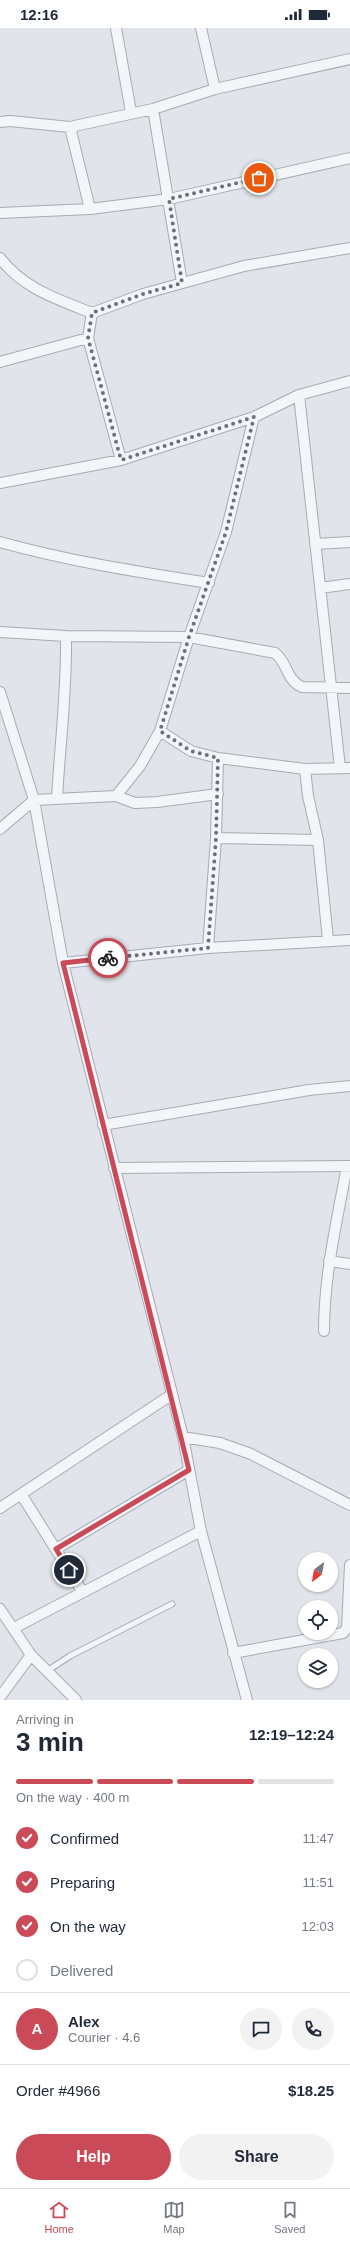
<!DOCTYPE html>
<meta charset="utf-8">
<style>
:root{--surface:#fff;--page:#f2f2f3;--text:#1f2937;--muted:#747a83;--line:#e0e1e3;--accent:#ca4b57}
body{margin:0;font-family:Arial,sans-serif;background:var(--page);color:var(--text);height:100vh;display:flex;flex-direction:column;font-size:15px;white-space:nowrap}
*{box-sizing:border-box;margin:0}
p{font-size:13px;color:var(--muted)}
.icon{flex:none;width:22px;height:22px;fill:none;stroke:currentColor;stroke-width:2;stroke-linecap:round;stroke-linejoin:round}
.map{position:relative;height:1672px;overflow:hidden}
.drawer{display:flex;flex-direction:column;background:var(--surface);flex:1}
.drawer>*{flex:none}
.needle{width:26px;rotate:211deg}
.buttons{position:absolute;left:298px;top:1524px;display:grid;gap:8px}
.buttons a{display:grid;place-items:center;width:40px;height:40px;border-radius:50%;background:var(--surface);box-shadow:0 1px 3px #0004;font-size:20px}
.pin{position:absolute;display:grid;place-items:center;width:34px;height:34px;color:#fff;margin:-17px;border:2px solid #fff;border-radius:50%;box-shadow:0 1px 4px #0007}
.courier{position:absolute;display:grid;place-items:center;width:40px;height:40px;margin:-20px;border:3px solid #ca4b57;border-radius:50%;background:#fff;color:#222;box-shadow:0 1px 5px #0007}
.overview em{font-style:normal;font-weight:800}
.overview div{display:flex;flex-direction:column-reverse}
.overview{display:flex;align-items:center;justify-content:space-between;height:68px;padding:0 16px}
h1{font-size:26px;font-weight:800;line-height:30px}
.bar{display:grid;grid-template-columns:repeat(4,1fr);gap:6px 4px;align-content:center;height:48px;padding:0 16px}
.bar i{height:5px;border-radius:3px;background:var(--line)}
.bar .active{background:var(--accent)}
.bar p{grid-column:span 4}
.line{display:flex;align-items:center;gap:10px;padding:0 16px;border-top:1px solid var(--line)}
.line div{flex:1}
.round{display:grid;place-items:center;flex:none;width:42px;height:42px;border-radius:21px;background:var(--page)}
ol{padding:0 16px;list-style:none}
li{display:flex;align-items:center;gap:12px;height:44px}
li p{margin-inline-start:auto}
li .icon{padding:4px;border-radius:50%;background:var(--accent);color:#fff;stroke-width:4}
li:last-child{color:var(--muted)}
li i{width:22px;height:22px;border:2px solid var(--line);border-radius:50%}
.primary-button{display:flex;gap:8px;margin-top:auto;padding:8px 16px}
.primary-button a{flex:1;height:46px;border-radius:24px;background:var(--accent);color:#fff;font-size:16px;font-weight:800;line-height:46px;text-align:center}
.primary-button a+a{background:var(--page);color:var(--text)}
.status{display:flex;justify-content:space-between;align-items:center;height:28px;padding:0 20px;background:var(--surface);direction:ltr}
.status svg{height:11px;fill:currentColor}
.tab-bar{display:flex;justify-content:space-around;align-items:center;height:56px;border-top:1px solid var(--line);background:var(--surface);font-size:11px;color:var(--muted)}
.tab-bar a{display:grid;justify-items:center;gap:2px}
.tab-bar .active{color:var(--accent)}
.map>svg:first-child{display:block}
.lines{fill:none;stroke-linecap:round;stroke-linejoin:round}
.service-casing{stroke:#a6abb4;stroke-width:7}
.minor-casing{stroke:#a6abb4;stroke-width:12}
.service{stroke:#f4f5f8;stroke-width:5}
.minor{stroke:#f4f5f8;stroke-width:10}
.done{stroke:#6a707c;stroke-width:4;stroke-dasharray:0 7.2}
.route{stroke:#ca4b57;stroke-width:5}
</style>
<div class="status"><b>12:16</b><svg viewBox="0 0 49 12"><path d="M0 12V9h3v3zM5 12V6h3v6zM10 12V3h3v9zM15 12V0h3v12zM26 1h20v11H26zM47 4h2v5h-2z"/></svg></div>
<div class="map">
<svg width="350" height="1672" viewBox="0 0 350 1672">
<rect width="100%" height="100%" fill="#e1e4ea"/>
<g class="lines">
<defs>
<path id="service" d="M 47,1643 L 70,1628 L 172,1576"/>
<path id="minor" d="M 116,0 L 131,84
M 201,0 L 215,61
M 153,81 L 182,255
M 0,94 L 10,93 L 70,99 L 153,81 L 215,61 L 350,31
M 70,99 L 90,181
M 0,185 L 90,181 L 169,171 L 350,130
M 0,230 C 24,261 57,271 92,285 L 143,266 L 244,238 L 350,220
M 92,285 L 88,310 L 121,432
M 0,334 L 88,310
M 299,367 L 340,740
M 0,455 L 121,432 L 254,389 L 299,367 L 350,353
M 0,514 C 68,533 138,544 209,555
M 315,516 L 350,514
M 320,560 L 350,556
M 0,604 L 66,608 L 189,609 L 275,625 C 288,635 286,652 302,659 L 350,660
M 0,664 L 34,772 L 63,935 L 183,1409 L 201,1503 L 247,1672
M 160,703 L 191,723 L 218,730 L 305,741 L 350,740
M 305,741 L 308,768 L 318,812 L 328,912
M 116,768 L 135,775 L 157,774 L 218,766
M 57,770 C 60,716 67,663 66,608
M 0,801 L 34,772 L 116,768 L 140,738 L 160,703 L 189,609 L 226,504 L 254,389
M 216,810 L 318,812
M 208,920 L 216,810 L 218,730
M 63,935 L 208,920 L 350,912
M 103,1097 L 309,1062 L 350,1058
M 114,1140 L 350,1138
M 329,1233 L 350,1236
M 324,1303 C 324,1247 337,1193 347,1138
M 183,1409 L 220,1415 L 251,1426 L 350,1477
M 21,1466 L 82,1563
M 0,1480 L 171,1367
M 56,1521 L 189,1442
M 0,1581 L 31,1627 L 76,1672
M 14,1600 L 201,1503
M 233,1625 L 343,1605 L 347,1600 L 350,1537
M 0,1669 L 31,1627"/>
</defs>
<!-- service casing -->
<use href="#service" class="service-casing"/>
<!-- minor casing -->
<use href="#minor" class="minor-casing"/>
<!-- service -->
<use href="#service" class="service"/>
<!-- minor -->
<use href="#minor" class="minor"/>
</g>
<g class="lines">
<!-- done -->
<path class="done" d="M 108,930 L 208,920 L 216,810 L 218,730 L 191,723 L 160,703 L 189,609 L 226,504 L 254,389 L 121,432 L 88,310 L 92,285 L 143,266 L 182,255 L 169,171 L 259,150"/>
<!-- route -->
<path class="route" d="M 69,1542 L 56,1521 L 189,1442 L 63,935 L 108,930"/>
</g>
</svg>
<div class="buttons">
<a><svg class="needle" viewBox="-14 -14 28 28"><path d="M0-13l5 13h-10z" fill="#e53935"/><path d="M0 13l5-13h-10z" fill="#747a83"/></svg></a>
<a><svg class="icon" aria-label="locate" viewBox="0 0 24 24"><circle cx="12" cy="12" r="6"/><path d="M12 2v4M12 18v4M2 12h4M18 12h4"/></svg></a>
<a><svg class="icon" aria-label="layers" viewBox="0 0 24 24"><path d="M12 4l9 5-9 5-9-5zM3 14l9 5 9-5"/></svg></a>
</div>
<div class="pin" style="left:259px;top:150px;background:#ea580c"><svg class="icon" aria-label="bag" viewBox="0 0 24 24"><path d="M5 8h14l-1 12H6zM9 8a3 3 0 0 1 6 0"/></svg></div>
<div class="pin" style="left:69px;top:1542px;background:#1f2937"><svg class="icon" aria-label="home" viewBox="0 0 24 24"><path d="M3 11l9-7 9 7M6 9v11h12V9"/></svg></div>
<div class="courier" style="left:108px;top:930px"><svg class="icon" aria-label="bike" viewBox="0 0 24 24"><circle cx="6" cy="16" r="4"/><circle cx="18" cy="16" r="4"/><path d="M6 16l4-8h5l3 8M10 8l3 8H6M13 5h3"/></svg></div>
</div>
<section class="drawer">
<div class="overview"><div><h1>3 min</h1><p>Arriving in</p></div><em>12:19–12:24</em></div>
<div class="bar"><i class="active"></i><i class="active"></i><i class="active"></i><i></i><p>On the way · 400 m</p></div>
<ol>
<li><svg class="icon" aria-label="check" viewBox="0 0 24 24"><path d="M5 12l5 5 9-10"/></svg>Confirmed<p>11:47</p></li>
<li><svg class="icon" aria-label="check" viewBox="0 0 24 24"><path d="M5 12l5 5 9-10"/></svg>Preparing<p>11:51</p></li>
<li><svg class="icon" aria-label="check" viewBox="0 0 24 24"><path d="M5 12l5 5 9-10"/></svg>On the way<p>12:03</p></li>
<li><i></i>Delivered</li>
</ol>
<div class="line" style="height:72px"><b class="round" style="background:var(--accent);color:#fff">A</b><div><b>Alex</b><p>Courier · 4.6</p></div><a class="round"><svg class="icon" aria-label="chat" viewBox="0 0 24 24"><path d="M4 5h16v11H9l-5 4z"/></svg></a><a class="round"><svg class="icon" aria-label="phone" viewBox="0 0 24 24"><path d="M5 4h4l2 5-3 2q2 4 5 5l2-3 5 2v4C11 20 4 13 5 4z"/></svg></a></div>
<div class="line" style="height:52px"><div>Order #4966</div><b>$18.25</b></div>
<div class="primary-button"><a>Help</a><a>Share</a></div>
</section>
<nav class="tab-bar">
<a class="active"><svg class="icon" aria-label="home" viewBox="0 0 24 24"><path d="M3 11l9-7 9 7M6 9v11h12V9"/></svg>Home</a>
<a><svg class="icon" aria-label="map" viewBox="0 0 24 24"><path d="M3 6l6-2 6 2 6-2v14l-6 2-6-2-6 2zM9 4v14M15 6v14"/></svg>Map</a>
<a><svg class="icon" aria-label="saved" viewBox="0 0 24 24"><path d="M7 4h10v16l-5-4-5 4z"/></svg>Saved</a>
</nav>
